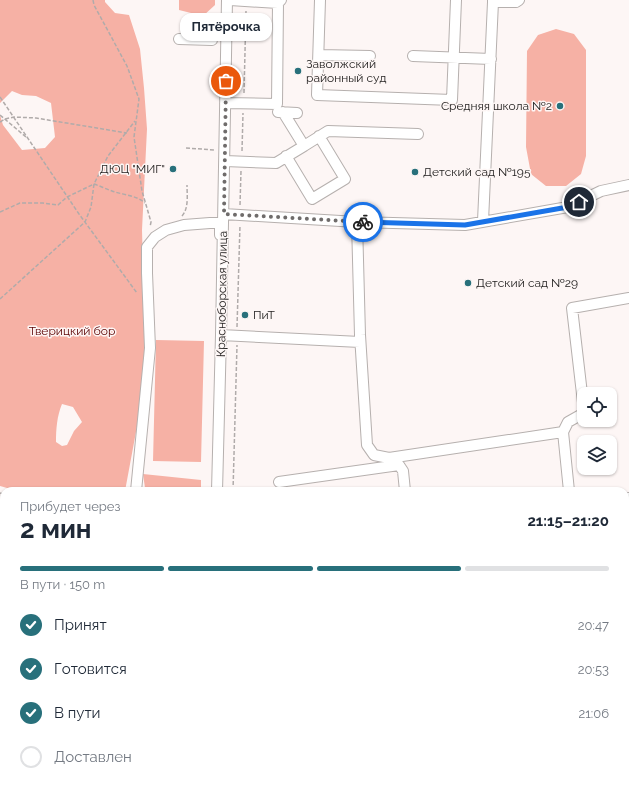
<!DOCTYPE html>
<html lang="ru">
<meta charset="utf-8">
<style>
:root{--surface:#fff;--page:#f2f2f3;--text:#1f2937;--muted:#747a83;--line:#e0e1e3;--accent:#28707b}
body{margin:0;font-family:Raleway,sans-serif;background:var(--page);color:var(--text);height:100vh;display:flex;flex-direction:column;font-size:15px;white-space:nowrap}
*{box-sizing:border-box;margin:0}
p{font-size:13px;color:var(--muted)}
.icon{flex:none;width:22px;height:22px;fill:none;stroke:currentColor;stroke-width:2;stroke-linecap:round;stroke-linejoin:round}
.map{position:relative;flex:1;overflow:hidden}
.sheet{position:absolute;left:0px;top:487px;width:629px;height:300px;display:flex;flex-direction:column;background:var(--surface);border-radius:12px 12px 0 0;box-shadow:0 1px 3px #0004}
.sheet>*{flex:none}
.controls{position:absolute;left:577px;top:387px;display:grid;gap:8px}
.controls a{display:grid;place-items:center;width:40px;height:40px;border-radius:8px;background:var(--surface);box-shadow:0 1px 3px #0004;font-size:20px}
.pin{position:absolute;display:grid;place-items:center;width:34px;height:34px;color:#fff;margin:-17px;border:2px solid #fff;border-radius:50%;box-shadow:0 1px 4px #0007}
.courier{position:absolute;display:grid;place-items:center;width:40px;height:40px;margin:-20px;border:3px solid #1a73e8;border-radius:50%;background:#fff;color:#222;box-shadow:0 1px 5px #0007}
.bubble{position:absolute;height:28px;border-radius:12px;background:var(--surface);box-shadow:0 1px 3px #0004;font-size:13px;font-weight:700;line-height:28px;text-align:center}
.head em{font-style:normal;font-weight:700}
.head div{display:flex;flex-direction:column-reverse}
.head{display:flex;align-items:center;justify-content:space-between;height:68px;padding:0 20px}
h1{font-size:26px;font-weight:700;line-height:30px}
.bar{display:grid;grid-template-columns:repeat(4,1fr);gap:6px 4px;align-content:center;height:48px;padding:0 20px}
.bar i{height:5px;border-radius:3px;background:var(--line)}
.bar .active{background:var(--accent)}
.bar p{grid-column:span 4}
ol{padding:0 20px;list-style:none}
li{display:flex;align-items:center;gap:12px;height:44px}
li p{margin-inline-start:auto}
li .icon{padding:4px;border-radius:50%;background:var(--accent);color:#fff;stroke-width:4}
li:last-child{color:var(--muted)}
li i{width:22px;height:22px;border:2px solid var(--line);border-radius:50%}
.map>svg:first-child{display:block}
.green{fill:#f6b1a5;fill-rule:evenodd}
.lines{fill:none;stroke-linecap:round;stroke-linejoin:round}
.minor-casing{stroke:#b6b0ae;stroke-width:12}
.path{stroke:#b0abaa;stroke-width:1.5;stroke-dasharray:4 2;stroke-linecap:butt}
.minor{stroke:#fff;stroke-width:10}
.done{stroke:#6f6c6b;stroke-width:4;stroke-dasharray:0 7.2}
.route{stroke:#1a73e8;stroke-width:5}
.poi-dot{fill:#28707b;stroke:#fdf6f5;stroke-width:1.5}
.labels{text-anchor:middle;stroke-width:3;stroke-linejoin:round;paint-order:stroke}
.poi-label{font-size:12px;fill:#232120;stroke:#fdf6f5;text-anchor:start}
.street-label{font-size:12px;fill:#232120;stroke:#fdf6f5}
.park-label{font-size:12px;fill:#5a0000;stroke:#fdf6f5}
</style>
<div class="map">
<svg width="629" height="787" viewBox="0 0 629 787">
<rect width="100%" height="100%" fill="#fdf6f5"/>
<!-- green -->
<path class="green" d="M 0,0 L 105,0 L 105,2 L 115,13 L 129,15 L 140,49 L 144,88 L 147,129 L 142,230 L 146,378 L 125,491 L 18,491 L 0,486 L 0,115 L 3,125 L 22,150 L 45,148 L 55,137 L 51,103 L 36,96 L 22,95 L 12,91 L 0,103 ZM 62,404 L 73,407 L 82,422 L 74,431 L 67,445 L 62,446 L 56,442 C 56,429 57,416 62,404 Z
M 179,0 L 215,0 L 215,5 L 203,16 L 179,10 Z
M 556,29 L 574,34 L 586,50 L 586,156 L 581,174 L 566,186 L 546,186 L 531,174 L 526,147 L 527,51 L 538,35 Z
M 156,340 L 204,341 L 201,462 L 153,461 Z
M 143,474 L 201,480 L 201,491 L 166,491 L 145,488 Z
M 0,497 L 4,498 L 4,582 L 0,579 Z
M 0,592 L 4,596 L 4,783 L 101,783 L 99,787 L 0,787 Z"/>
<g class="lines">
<defs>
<path id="minor" d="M 230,0 L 278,3 L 281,0
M 320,0 L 317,95 L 452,100 L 456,0
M 493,0 L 493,2 L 516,2 L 519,0
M 179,39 L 212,40
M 319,55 L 370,56
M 413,56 L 491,59
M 225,103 L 277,104 L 278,3
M 278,112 L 297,113
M 283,112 L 304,146 L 328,131 L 418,134
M 286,156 L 312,199 L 345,179 L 319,136
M 225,161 L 276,163 L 304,146
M 224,214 L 357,222 L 465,225 L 568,207 L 601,191 L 629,185
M 483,221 L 493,2
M 357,222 L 360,335 L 367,445 L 374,455 L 389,458 L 399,465 L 403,471 L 405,491
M 221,335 L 360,342
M 584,411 L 572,308 L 629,298
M 389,458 L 563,432
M 279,482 L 399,465
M 136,491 L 150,348 L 147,273 L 147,247 L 155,237 L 166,230 L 184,225 L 210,223 L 218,223 L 220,225 L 220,235
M 217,491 L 221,335 L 227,0
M 569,491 L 563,432 L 568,422 L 584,413
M 625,498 L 629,498
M 625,666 L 629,665
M 390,783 L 390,787
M 440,783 L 440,787
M 569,783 L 570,787
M 124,787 L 125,783
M 203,787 L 204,783"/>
</defs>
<!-- minor casing -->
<use href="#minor" class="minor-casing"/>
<!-- path -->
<path class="path" d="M 93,0 L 94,5 L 127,66 L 139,99 L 134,137 L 142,191 L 151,222 L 150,227
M 244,93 L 246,11
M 0,97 L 79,214 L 137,293
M 0,115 L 26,137
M 0,122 L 5,119 L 14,117 L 36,118 L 127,133
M 186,148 L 215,150
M 242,151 L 243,113
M 240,205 L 241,171
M 0,212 L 20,203 L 43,203 L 58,205 L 67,197 L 94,184 C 100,186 106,189 112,191 C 123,195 136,195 145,203
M 182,216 C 189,208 187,195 187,185
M 0,299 L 85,222 L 91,207 L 94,184 L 108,156 L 135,121
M 237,327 L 240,225
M 233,491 L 237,345
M 0,493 L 4,494
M 0,582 L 4,584
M 0,586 L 4,589
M 0,756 L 4,756
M 224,787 L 224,783"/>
<!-- minor -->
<use href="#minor" class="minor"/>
</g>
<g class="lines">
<!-- done -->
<path class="done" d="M 226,81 L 224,214 L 363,222"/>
<!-- route -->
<path class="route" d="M 363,222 L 465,225 L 568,207 L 579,202"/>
</g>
<!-- markers -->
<g class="poi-dot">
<circle cx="298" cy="71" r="4"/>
<circle cx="560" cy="106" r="4"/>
<circle cx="173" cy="169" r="4"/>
<circle cx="415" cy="172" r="4"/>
<circle cx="468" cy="283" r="4"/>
<circle cx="245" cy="315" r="4"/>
</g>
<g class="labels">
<!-- poi labels -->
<g class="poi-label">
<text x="306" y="68">Заволжский<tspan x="306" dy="14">районный суд</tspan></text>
<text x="552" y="110" text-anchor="end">Средняя школа №2</text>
<text x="165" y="173" text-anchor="end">ДЮЦ "МИГ"</text>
<text x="423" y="176">Детский сад №195</text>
<text x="476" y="287">Детский сад №29</text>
<text x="253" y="319">ПиТ</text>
</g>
<!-- street labels -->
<g class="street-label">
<text transform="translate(222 294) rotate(-89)" y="4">Красноборская улица</text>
</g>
<!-- park labels -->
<g class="park-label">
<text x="72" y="335">Тверицкий бор</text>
</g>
</g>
</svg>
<div class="controls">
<a><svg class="icon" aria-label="locate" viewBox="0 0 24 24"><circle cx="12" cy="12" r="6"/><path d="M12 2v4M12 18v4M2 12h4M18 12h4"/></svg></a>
<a><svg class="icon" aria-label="layers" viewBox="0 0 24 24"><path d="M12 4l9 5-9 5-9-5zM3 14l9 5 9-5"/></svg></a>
</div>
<div class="pin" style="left:226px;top:81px;background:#ea580c"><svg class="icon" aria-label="bag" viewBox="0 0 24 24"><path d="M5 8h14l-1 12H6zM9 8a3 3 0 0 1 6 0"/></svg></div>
<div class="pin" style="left:579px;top:202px;background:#1f2937"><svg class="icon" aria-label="home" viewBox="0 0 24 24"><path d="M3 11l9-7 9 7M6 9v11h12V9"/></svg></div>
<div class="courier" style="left:363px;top:222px"><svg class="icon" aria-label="bike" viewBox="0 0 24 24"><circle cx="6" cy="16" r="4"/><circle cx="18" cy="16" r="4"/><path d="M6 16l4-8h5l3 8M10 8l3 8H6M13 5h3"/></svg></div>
<div class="bubble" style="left:180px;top:13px;width:92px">Пятёрочка</div>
<section class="sheet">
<div class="head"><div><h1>2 мин</h1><p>Прибудет через</p></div><em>21:15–21:20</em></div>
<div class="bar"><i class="active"></i><i class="active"></i><i class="active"></i><i></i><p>В пути · 150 m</p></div>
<ol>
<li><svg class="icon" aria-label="check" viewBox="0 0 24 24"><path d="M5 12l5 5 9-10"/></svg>Принят<p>20:47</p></li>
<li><svg class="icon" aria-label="check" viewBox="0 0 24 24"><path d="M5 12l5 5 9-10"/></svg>Готовится<p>20:53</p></li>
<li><svg class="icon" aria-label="check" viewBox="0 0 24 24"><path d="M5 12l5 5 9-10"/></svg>В пути<p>21:06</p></li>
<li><i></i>Доставлен</li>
</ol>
</section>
</div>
